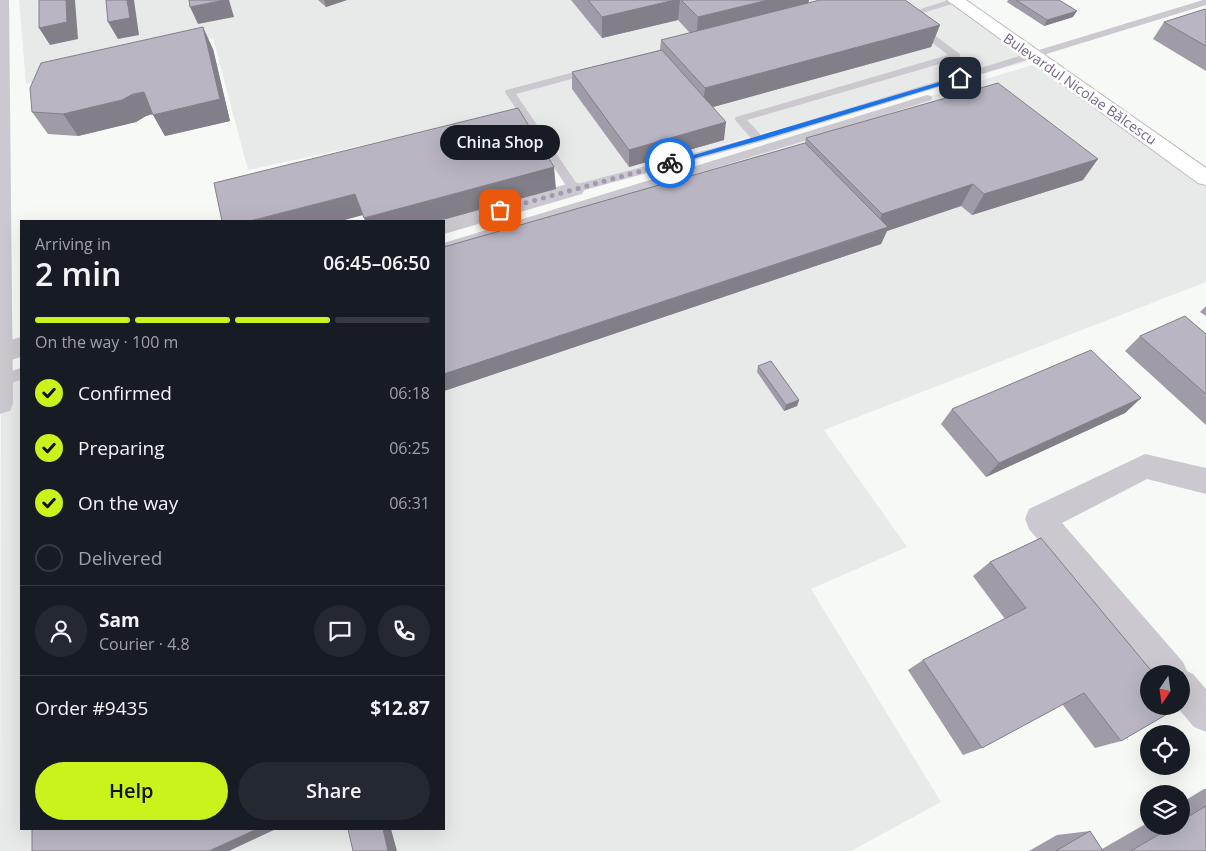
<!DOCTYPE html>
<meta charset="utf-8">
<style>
:root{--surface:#171b24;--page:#242831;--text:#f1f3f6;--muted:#9ea1a6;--line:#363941;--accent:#caf31c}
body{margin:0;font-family:"Open Sans",sans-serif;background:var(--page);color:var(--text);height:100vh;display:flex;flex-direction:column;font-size:19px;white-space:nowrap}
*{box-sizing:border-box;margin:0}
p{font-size:16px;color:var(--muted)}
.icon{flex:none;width:28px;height:28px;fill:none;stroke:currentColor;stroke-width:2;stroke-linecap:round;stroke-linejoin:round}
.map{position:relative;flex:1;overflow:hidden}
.panel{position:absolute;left:20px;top:220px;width:425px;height:610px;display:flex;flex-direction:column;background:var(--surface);border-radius:0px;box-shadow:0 5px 20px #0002}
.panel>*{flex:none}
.needle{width:32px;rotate:193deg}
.tools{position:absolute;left:1140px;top:665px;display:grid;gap:10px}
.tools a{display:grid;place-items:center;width:50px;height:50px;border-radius:50%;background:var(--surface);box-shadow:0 5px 20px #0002;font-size:25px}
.pin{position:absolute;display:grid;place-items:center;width:42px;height:42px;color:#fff;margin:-21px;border-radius:10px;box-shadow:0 2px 8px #0006}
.courier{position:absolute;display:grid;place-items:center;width:50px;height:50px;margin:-25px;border:4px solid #1a73e8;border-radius:50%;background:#fff;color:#222;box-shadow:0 1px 6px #0007}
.bubble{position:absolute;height:35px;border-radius:18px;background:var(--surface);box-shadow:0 5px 20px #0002;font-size:16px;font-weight:600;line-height:35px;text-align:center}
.overview em{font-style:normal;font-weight:600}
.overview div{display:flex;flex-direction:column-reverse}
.overview{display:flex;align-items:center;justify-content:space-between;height:85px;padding:0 15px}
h1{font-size:32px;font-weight:600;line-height:38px}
.bar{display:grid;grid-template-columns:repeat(4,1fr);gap:8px 5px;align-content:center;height:60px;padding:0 15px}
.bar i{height:6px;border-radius:4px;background:var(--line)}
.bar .current{background:var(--accent)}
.bar p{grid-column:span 4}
.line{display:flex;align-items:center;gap:12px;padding:0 15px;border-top:1px solid var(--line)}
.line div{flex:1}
.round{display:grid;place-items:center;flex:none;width:52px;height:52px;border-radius:26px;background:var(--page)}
ol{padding:0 15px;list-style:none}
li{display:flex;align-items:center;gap:15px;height:55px}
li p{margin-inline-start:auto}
li .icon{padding:5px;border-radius:50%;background:var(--accent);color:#111;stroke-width:4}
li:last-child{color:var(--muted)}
li i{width:28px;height:28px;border:2px solid var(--line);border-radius:50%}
.action{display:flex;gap:10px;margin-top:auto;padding:10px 15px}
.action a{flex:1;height:58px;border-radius:30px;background:var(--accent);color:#111;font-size:20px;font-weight:600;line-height:58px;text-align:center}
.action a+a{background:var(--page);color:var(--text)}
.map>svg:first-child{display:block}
.built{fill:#e8eae9}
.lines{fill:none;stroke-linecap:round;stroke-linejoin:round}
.primary-casing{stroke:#bcb9c1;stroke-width:2}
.service{fill:#cbc8d0;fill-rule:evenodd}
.minor{fill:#cbc8d0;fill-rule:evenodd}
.tertiary{fill:#cbc8d0;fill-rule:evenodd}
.primary{fill:#fff;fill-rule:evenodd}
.wall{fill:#9f9ca8}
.shaded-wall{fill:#827f88}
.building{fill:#b9b5c3;stroke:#827f88}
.route{fill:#1a73e8}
.done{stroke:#a299b0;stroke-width:5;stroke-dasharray:0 9}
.labels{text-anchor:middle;stroke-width:5;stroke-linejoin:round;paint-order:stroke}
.far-street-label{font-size:14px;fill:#74658a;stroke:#fff}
</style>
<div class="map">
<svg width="1206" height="851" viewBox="0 0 1206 851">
<rect width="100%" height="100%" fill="#f6f9f6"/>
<!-- built -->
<path class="built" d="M 19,0 L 954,0 L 1037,59 L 577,184 L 507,114 L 248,170 L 213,38 L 26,84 Z
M 1042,62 L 1206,177 L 1206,282 L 824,430 L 907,547 L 811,589 L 941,802 L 851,851 L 0,851 L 1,381 L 21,374 L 21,829 L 444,829 L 444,245 Z"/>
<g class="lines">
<defs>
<path id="primary" d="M 947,0 L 966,0 L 1206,168 L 1206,185 L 1198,183 Z"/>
</defs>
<!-- primary casing -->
<use href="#primary" class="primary-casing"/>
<!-- service -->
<path class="service" d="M 949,0 L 961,1 L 904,19 L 899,16 Z
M 1203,0 L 1206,0 L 1206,5 L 763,141 L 574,193 L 570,192 L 505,92 L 506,90 L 586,69 L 594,69 L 594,73 L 516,94 L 577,184 L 751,138 L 736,121 L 735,119 L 736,117 L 948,55 L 916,30 L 916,26 L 922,26 L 960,54 L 960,58 L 747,120 L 761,135 Z
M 927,95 L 931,96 L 932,98 L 931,100 L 810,139 L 444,251 L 444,243 Z
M 21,368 L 21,380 L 0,386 L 0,375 Z"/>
<!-- minor -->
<path class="minor" d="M 574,182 L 582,184 L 585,189 L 582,194 L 444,234 L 444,221 L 436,221 Z
M 21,337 L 21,357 L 0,363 L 0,343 Z
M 1145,454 L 1206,468 L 1206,494 L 1147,479 L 1062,523 L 1183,662 L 1187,671 L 1193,674 L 1206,689 L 1206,732 L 1194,727 L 1176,706 L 1181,706 L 1181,674 L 1149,674 L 1029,529 L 1025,519 L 1029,509 Z"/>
<!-- tertiary -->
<path class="tertiary" d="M 0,0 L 9,0 L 13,403 L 10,411 L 0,414 Z"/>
<!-- primary -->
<use href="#primary" class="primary"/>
</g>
<!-- wall -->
<path class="wall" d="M 318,0 L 347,0 L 326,7 Z
M 571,0 L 809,0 L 808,3 L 940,25 L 931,47 L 713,107 L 724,140 L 629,167 L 572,89 L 572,72 L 660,50 L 661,40 L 690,33 L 678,20 L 602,38 Z
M 1008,0 L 1059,0 L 1073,17 L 1044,26 L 1007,2 Z
M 1206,10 L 1206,71 L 1153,39 L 1164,22 Z
M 213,49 L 230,121 L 165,136 L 153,114 L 146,116 L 136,122 L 78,136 L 48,134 L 32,112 Z
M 806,138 L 1083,180 L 972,215 L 961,206 L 887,231 L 881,244 L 444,391 L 444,247 L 805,143 Z
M 1206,306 L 1206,316 L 1200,312 Z
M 1206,334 L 1206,425 L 1125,351 L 1140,336 Z
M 758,366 L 799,400 L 797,406 L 784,411 L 757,372 Z
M 1141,398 L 1125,413 L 986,477 L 941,424 L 952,409 Z
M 1041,538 L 1121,741 L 1095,748 L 1062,704 L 982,748 L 963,755 L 908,670 L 923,660 L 1005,619 L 973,576 L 990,562 Z
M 1204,789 L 1206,789 L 1206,851 L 1029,851 L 1057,835 L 1090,831 L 1102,849 L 1149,822 L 1149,826 L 1181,826 L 1181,803 Z"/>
<!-- shaded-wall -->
<path class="shaded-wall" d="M 66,0 L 75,0 L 78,39 L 50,45 L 39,28 Z
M 127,0 L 134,0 L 139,35 L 118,39 L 108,22 Z
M 224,0 L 229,0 L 234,17 L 198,24 L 190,7 Z
M 324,0 L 347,0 L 326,7 Z
M 675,0 L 680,0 L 678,20 L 602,38 L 602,17 Z
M 768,0 L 809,0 L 806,11 L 696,39 L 698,17 Z
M 1077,11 L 1073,17 L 1044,26 L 1047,20 Z
M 940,25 L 931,47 L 702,110 L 705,88 Z
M 203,27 L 213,49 L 230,121 L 165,136 L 153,115 Z
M 144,92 L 156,113 L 146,116 L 136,122 L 78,136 L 63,114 Z
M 726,122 L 724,140 L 629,167 L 629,150 Z
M 1098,159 L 1083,180 L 972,215 L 984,194 Z
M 554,167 L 556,189 L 439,221 L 365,221 L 364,218 Z
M 973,184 L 961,206 L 887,231 L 881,244 L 444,391 L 444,374 L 875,232 L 882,214 Z
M 355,194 L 363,215 L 341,221 L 250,221 Z
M 1141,398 L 1125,413 L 986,477 L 999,463 Z
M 799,400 L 797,406 L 784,411 L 786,405 Z
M 257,829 L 276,829 L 229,851 L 209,851 Z
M 383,829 L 391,829 L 397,851 L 388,851 Z"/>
<!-- building -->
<path class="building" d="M 39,0 L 66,0 L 67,22 L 39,28 Z
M 106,0 L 127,0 L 130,18 L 108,22 Z
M 189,0 L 224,0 L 190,7 Z
M 588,0 L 675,0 L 602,17 Z
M 681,0 L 768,0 L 698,17 Z
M 820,0 L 905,0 L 940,25 L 705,88 L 661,40 Z
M 1016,0 L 1059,0 L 1077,11 L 1047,20 Z
M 1205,9 L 1206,10 L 1206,46 L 1164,22 Z
M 203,27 L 220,99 L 153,115 L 144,92 L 133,94 L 122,100 L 63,114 L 32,112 L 30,88 L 41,63 Z
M 662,50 L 726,122 L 629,150 L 572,72 Z
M 998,83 L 1098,159 L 984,194 L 973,184 L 882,214 L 806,138 Z
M 518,108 L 554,167 L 364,218 L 355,194 L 250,221 L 222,221 L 214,183 Z
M 805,143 L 888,227 L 444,374 L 444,247 Z
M 1185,316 L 1206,334 L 1206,394 L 1140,336 Z
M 1091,350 L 1141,398 L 999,463 L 952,409 Z
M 771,361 L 799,400 L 786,405 L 758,366 Z
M 1041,538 L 1154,674 L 1149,674 L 1149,706 L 1181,706 L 1121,741 L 1084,693 L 982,748 L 923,660 L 1026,608 L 990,562 Z
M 1206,806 L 1206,851 L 1131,851 L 1173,826 L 1181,826 L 1181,821 Z
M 32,829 L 257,829 L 209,851 L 32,851 Z
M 348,829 L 383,829 L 388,851 L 353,851 Z
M 1090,831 L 1103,851 L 1056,851 Z"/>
<!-- route -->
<path class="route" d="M 960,76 L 962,79 L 761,140 L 670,165 L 667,163 Z"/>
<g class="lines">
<!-- done -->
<path class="done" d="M 500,210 L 670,163"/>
</g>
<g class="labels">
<!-- far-street labels -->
<g class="far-street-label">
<text transform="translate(1080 89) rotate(35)" y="5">Bulevardul Nicolae Bălcescu</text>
</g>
</g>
</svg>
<div class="tools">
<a><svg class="needle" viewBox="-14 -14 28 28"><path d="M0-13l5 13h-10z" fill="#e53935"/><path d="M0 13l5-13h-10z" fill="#9ea1a6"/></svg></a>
<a><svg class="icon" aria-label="locate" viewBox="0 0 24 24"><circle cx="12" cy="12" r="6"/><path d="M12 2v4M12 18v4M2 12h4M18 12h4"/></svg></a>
<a><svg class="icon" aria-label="layers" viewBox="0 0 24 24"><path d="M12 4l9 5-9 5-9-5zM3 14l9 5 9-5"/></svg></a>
</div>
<div class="pin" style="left:500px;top:210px;background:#ea580c"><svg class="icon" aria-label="bag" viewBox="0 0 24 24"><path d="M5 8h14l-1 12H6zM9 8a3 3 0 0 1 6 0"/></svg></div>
<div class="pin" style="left:960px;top:78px;background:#1f2937"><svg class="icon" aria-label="home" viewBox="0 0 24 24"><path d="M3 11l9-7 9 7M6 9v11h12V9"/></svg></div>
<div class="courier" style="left:670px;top:163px"><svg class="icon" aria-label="bike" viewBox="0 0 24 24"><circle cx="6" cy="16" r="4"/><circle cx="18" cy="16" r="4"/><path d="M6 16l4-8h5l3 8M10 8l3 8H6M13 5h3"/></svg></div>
<div class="bubble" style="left:440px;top:125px;width:120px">China Shop</div>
<section class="panel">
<div class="overview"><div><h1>2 min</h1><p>Arriving in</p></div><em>06:45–06:50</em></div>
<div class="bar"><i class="current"></i><i class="current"></i><i class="current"></i><i></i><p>On the way · 100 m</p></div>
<ol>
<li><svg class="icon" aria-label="check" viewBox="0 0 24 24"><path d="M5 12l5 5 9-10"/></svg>Confirmed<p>06:18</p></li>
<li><svg class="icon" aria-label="check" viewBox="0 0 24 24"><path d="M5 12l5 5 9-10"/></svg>Preparing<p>06:25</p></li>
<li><svg class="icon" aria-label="check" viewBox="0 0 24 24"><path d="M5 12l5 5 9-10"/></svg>On the way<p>06:31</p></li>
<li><i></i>Delivered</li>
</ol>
<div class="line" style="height:90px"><a class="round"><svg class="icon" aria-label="person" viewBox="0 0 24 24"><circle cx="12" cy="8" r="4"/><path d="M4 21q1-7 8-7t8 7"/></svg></a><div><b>Sam</b><p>Courier · 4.8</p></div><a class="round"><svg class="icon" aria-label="chat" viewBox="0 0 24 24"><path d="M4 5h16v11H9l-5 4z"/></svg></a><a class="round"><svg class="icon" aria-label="phone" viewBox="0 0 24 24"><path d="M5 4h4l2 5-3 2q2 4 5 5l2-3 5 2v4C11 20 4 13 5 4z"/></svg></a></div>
<div class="line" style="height:65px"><div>Order #9435</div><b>$12.87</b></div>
<div class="action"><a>Help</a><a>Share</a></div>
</section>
</div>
